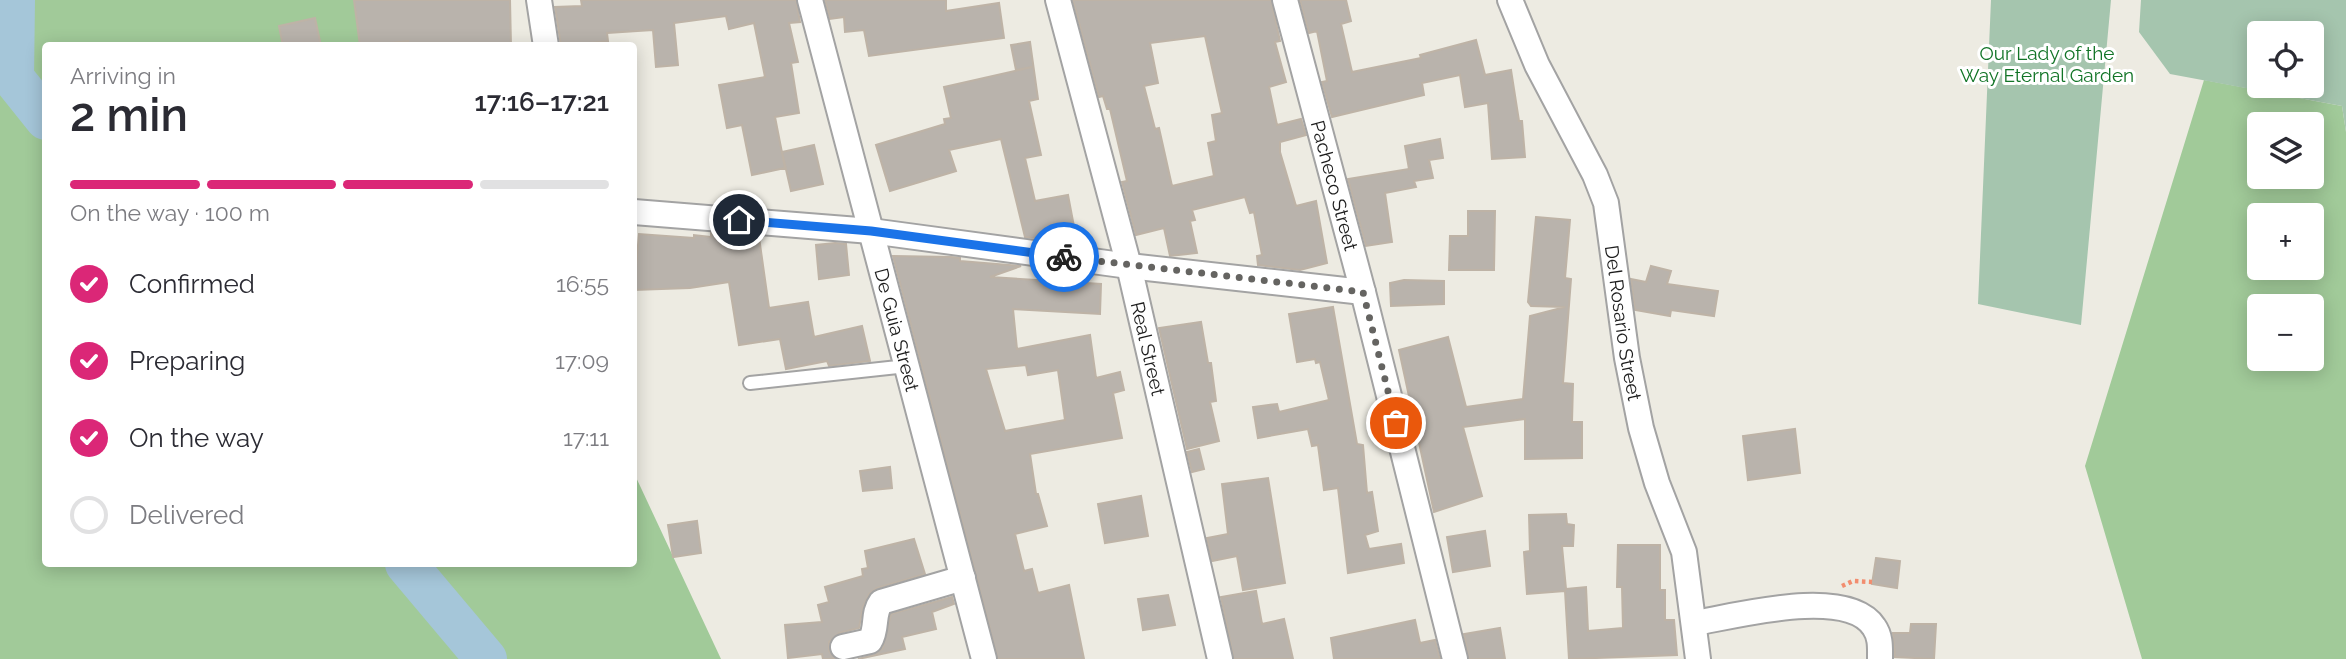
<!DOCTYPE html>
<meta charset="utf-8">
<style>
:root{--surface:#fff;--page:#f2f2f3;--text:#2b2b33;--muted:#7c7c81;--line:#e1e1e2;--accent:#db2777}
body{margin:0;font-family:Raleway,sans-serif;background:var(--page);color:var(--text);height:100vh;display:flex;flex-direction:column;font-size:26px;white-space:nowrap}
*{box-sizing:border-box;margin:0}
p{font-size:23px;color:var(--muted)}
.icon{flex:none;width:38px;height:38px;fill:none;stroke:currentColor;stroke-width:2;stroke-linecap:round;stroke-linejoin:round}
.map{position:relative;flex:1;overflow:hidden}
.details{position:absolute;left:42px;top:42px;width:595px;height:525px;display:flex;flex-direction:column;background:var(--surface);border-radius:7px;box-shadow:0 4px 18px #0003}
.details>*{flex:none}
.tools{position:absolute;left:2247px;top:21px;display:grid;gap:14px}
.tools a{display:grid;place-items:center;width:77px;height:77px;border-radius:7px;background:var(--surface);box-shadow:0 4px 18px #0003;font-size:35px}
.pin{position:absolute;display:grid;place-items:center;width:60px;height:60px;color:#fff;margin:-30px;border:4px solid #fff;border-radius:50%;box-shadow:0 2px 7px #0007}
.courier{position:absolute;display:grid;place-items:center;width:70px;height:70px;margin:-35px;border:5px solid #1a73e8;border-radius:50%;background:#fff;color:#222;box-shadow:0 2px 9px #0007}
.head em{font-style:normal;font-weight:600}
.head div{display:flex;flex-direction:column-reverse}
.head{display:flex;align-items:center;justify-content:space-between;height:119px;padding:0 28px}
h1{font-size:46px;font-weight:600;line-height:52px}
.bar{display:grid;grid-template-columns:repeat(4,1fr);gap:10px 7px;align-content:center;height:84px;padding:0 28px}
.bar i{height:9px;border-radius:5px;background:var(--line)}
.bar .selected{background:var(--accent)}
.bar p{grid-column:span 4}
ol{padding:0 28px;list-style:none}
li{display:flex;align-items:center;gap:21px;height:77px}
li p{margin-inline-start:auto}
li .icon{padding:7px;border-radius:50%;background:var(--accent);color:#fff;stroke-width:4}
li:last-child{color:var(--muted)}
li i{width:38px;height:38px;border:4px solid var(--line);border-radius:50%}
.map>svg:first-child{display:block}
.forest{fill:#a1ca99;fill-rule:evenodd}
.cemetery{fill:#a5c5ae;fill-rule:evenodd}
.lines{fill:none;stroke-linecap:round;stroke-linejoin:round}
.river{stroke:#a5c6d9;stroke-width:42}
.building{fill:#b9b3ac;stroke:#beb3a6;stroke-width:2;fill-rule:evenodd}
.service-casing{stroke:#a3a3a3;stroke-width:16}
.minor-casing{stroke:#a3a3a3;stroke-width:28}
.path{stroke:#f28d6f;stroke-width:4.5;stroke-dasharray:3.5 3.5;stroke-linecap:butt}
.service{stroke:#fff;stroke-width:12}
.minor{stroke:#fff;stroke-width:24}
.done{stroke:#656461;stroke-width:7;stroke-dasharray:0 12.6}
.route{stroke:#1a73e8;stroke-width:9}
.labels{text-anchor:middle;stroke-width:6;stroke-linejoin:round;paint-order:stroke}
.park-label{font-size:19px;fill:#117426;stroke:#fff}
.street-label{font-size:19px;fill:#1c1c1c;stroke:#fff}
</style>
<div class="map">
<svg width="2346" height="659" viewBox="0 0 2346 659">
<rect width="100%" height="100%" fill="#edebe2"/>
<!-- forest -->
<path class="forest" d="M 0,0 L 412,0 L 433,45 L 46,46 L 46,564 L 634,564 L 634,473 L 721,659 L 0,659 Z
M 2204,80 L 2342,106 L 2346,132 L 2346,659 L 2142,659 L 2085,466 ZM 2259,124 L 2312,124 L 2312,177 L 2259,177 ZM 2259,215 L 2312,215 L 2312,268 L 2259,268 ZM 2259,306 L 2312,306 L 2312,359 L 2259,359 Z"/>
<!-- cemetery -->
<path class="cemetery" d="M 1991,0 L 2111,0 L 2081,325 L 1978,304 Z
M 2141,0 L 2346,0 L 2346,132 L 2342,106 L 2170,74 L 2139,32 ZM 2259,33 L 2312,33 L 2312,86 L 2259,86 Z"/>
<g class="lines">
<!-- river -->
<path class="river" d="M 14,0 L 13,78 L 46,119
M 406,564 L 486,659"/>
</g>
<!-- building -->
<path class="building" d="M 354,0 L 510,0 L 511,46 L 409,46 L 408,41 L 360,46 Z
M 581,0 L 796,0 L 800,22 L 789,23 L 798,62 L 791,63 L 799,113 L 775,117 L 785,168 L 752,175 L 742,125 L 727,128 L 719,85 L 765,77 L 754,23 L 729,29 L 726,16 L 674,23 L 678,65 L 656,67 L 653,30 L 607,33 L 608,41 L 561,46 L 555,7 L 582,6 Z
M 825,0 L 946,0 L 946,11 L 999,3 L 1004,38 L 869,56 L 864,30 L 845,32 L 844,17 L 830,19 Z
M 1073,0 L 1271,0 L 1280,41 L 1275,42 L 1286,82 L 1269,87 L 1277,125 L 1301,119 L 1306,135 L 1280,142 L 1280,152 L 1296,206 L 1316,201 L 1327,263 L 1300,270 L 1258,265 L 1257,256 L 1262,255 L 1254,212 L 1250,213 L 1245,197 L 1192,210 L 1195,220 L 1190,221 L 1197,253 L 1170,256 L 1164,228 L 1136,235 L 1122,182 L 1127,181 L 1110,109 L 1107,109 L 1103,96 L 1099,97 ZM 1205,36 L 1222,113 L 1212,115 L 1216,141 L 1208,143 L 1214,176 L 1172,186 L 1159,128 L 1155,129 L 1144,86 L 1158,83 L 1150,43 Z
M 1300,0 L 1346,0 L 1351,21 L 1341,24 L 1352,72 L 1421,58 L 1420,55 L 1476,40 L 1485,75 L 1511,70 L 1519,121 L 1522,121 L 1525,157 L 1492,159 L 1488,103 L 1465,107 L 1460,75 L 1422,83 L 1424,95 L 1332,117 L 1322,82 L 1327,81 L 1317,31 L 1309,33 Z
M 315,18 L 321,46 L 283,46 L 279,26 Z
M 1030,42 L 1038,99 L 1029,101 L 1041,155 L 1025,158 L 1035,201 L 1068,195 L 1075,232 L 1036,238 L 1025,237 L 1001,139 L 949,150 L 956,171 L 890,191 L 876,145 L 945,124 L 944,119 L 951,118 L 944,87 L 1032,67 L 1016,70 L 1011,45 Z
M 1440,139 L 1443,158 L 1429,160 L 1433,178 L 1414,181 L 1416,187 L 1385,193 L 1392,242 L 1366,246 L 1348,179 L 1409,169 L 1405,146 Z
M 814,145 L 823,184 L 791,191 L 782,152 Z
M 1468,211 L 1495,211 L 1494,270 L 1449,270 L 1450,236 L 1468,236 Z
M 1536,217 L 1570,220 L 1565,278 L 1571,279 L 1563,383 L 1573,384 L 1572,422 L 1582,422 L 1582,458 L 1525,459 L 1525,419 L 1463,427 L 1482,496 L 1434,512 L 1399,350 L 1448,337 L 1466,407 L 1523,399 L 1530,316 L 1565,307 L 1531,306 L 1528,302 Z
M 711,233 L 759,237 L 769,308 L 808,302 L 814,337 L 862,326 L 870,361 L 829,366 L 827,361 L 786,369 L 780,339 L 739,345 L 729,282 L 690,288 L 634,290 L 639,234 L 694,238 L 694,235 L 711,237 Z
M 835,243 L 846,244 L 849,275 L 819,279 L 816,245 Z
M 893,256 L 951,257 L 960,258 L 960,261 L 1021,266 L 990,277 L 1101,284 L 1100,314 L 1013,309 L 1017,349 L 1090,335 L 1096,378 L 1120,372 L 1124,390 L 1113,393 L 1122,438 L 1030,454 L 1036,494 L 1038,494 L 1047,526 L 1015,534 L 1024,571 L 1032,569 L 1038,593 L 1069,585 L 1084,659 L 998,659 ZM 1026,365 L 1028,375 L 1058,370 L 1065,420 L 1005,431 L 986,369 Z
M 1651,266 L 1671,271 L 1667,284 L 1718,291 L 1714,316 L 1671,310 L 1670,316 L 1635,310 L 1631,279 L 1646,282 Z
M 1404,280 L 1444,281 L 1444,304 L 1391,306 L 1390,283 Z
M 1333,307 L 1357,444 L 1363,445 L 1367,493 L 1372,492 L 1378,531 L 1365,535 L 1369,549 L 1401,544 L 1404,563 L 1348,573 L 1338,488 L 1324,490 L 1318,445 L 1312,446 L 1308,429 L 1258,438 L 1253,407 L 1277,404 L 1279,412 L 1329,400 L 1320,362 L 1316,363 L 1315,359 L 1297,362 L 1289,314 Z
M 1201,322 L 1208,363 L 1211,363 L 1216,401 L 1210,402 L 1219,441 L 1187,449 L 1159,328 Z
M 1795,429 L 1800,473 L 1748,480 L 1743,436 Z
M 1199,449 L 1204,469 L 1192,472 L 1187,452 Z
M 890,467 L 892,488 L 863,491 L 860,471 Z
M 1268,478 L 1285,583 L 1243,590 L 1237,556 L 1212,561 L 1207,538 L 1228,534 L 1222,484 Z
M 1141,496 L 1148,536 L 1105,543 L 1098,504 Z
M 1566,514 L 1567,524 L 1574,525 L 1573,546 L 1562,546 L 1566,589 L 1586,587 L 1588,631 L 1623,628 L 1622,587 L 1617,587 L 1618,545 L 1660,545 L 1660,590 L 1665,590 L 1665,620 L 1674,620 L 1677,655 L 1569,659 L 1565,591 L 1527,594 L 1524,552 L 1530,551 L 1529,515 Z
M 697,521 L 701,553 L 673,557 L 668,525 Z
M 1485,531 L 1490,566 L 1453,572 L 1447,537 Z
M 914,539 L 925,574 L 877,588 L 869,594 L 863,607 L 859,628 L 839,633 L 829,642 L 829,651 L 835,659 L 823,659 L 822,654 L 788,658 L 785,625 L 822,622 L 818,605 L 829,602 L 825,587 L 863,576 L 862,569 L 868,568 L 865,551 Z
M 1876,558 L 1900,561 L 1897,588 L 1872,584 Z
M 1256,591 L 1262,624 L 1284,619 L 1293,659 L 1234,659 L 1221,597 Z
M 1168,595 L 1175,625 L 1143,630 L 1138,599 Z
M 952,597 L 954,604 L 932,612 L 936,629 L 902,637 L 905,649 L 858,659 L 874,655 L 883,648 L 891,614 Z
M 1415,620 L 1420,643 L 1435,640 L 1440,659 L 1334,659 L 1331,638 Z
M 1911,624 L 1936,624 L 1934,659 L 1895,657 L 1893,633 L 1910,633 Z
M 1500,628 L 1505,659 L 1469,659 L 1464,634 Z"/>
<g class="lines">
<defs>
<path id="service" d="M 750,383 L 907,366"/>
<g id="minor">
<path d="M 539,0 L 546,46"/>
<path id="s1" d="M 810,0 L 984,659"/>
<path id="s2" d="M 1058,0 L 1129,266 L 1220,659"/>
<path id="s3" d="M 1285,0 L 1363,292 L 1455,659"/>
<path id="s4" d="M 1510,0 L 1537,65 L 1595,175 L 1606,203 L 1627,358 L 1641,428 L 1657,483 L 1684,552 L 1698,659"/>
<path d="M 634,212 L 871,231 L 1129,266 L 1363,292"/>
<path d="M 1695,623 C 1735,616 1847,586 1874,627 C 1881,637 1880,648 1880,659"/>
<path d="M 843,647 L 870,641 C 878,628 872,614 881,602 L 963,578"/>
</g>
</defs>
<!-- service casing -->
<use href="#service" class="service-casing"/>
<!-- minor casing -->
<use href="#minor" class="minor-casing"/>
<!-- path -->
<path class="path" d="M 1842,586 L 1853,581 L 1872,582"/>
<!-- service -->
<use href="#service" class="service"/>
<!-- minor -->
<use href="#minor" class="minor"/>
</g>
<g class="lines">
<!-- done -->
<path class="done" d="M 1064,257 L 1363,292 L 1396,423"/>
<!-- route -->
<path class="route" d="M 739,220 L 871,231 L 1064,257"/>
</g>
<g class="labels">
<!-- park labels -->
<g class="park-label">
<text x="2047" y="60">Our Lady of the<tspan x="2047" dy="22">Way Eternal Garden</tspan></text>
</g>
<!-- street labels -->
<g class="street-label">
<text dy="7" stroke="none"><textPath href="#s3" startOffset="192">Pacheco Street</textPath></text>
<text dy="7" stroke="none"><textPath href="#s4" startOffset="346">Del Rosario Street</textPath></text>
<text dy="7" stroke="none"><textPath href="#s1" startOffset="341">De Guia Street</textPath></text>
<text dy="7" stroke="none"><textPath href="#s2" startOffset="360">Real Street</textPath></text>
</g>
</g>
</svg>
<div class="tools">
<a><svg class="icon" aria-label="locate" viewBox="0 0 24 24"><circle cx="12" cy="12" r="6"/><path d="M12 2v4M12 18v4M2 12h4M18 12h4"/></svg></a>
<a><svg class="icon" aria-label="layers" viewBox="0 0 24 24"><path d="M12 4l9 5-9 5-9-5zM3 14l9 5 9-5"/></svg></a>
<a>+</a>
<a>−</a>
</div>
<div class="pin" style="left:1396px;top:423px;background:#ea580c"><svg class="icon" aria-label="bag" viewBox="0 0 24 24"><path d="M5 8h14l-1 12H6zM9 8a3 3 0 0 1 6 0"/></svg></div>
<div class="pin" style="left:739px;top:220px;background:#1f2937"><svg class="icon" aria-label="home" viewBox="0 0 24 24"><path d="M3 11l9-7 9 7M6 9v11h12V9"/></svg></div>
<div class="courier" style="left:1064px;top:257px"><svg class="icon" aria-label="bike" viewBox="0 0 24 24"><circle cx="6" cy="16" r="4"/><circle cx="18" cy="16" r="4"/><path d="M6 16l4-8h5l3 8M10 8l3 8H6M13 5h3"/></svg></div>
<section class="details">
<div class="head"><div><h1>2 min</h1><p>Arriving in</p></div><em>17:16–17:21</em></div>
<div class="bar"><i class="selected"></i><i class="selected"></i><i class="selected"></i><i></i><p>On the way · 100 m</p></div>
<ol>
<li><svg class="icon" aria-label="check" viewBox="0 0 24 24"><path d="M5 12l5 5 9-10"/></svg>Confirmed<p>16:55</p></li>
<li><svg class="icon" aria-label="check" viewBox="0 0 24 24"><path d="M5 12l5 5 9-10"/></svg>Preparing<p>17:09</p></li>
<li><svg class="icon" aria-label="check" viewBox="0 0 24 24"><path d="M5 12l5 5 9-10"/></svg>On the way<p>17:11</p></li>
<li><i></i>Delivered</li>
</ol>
</section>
</div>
